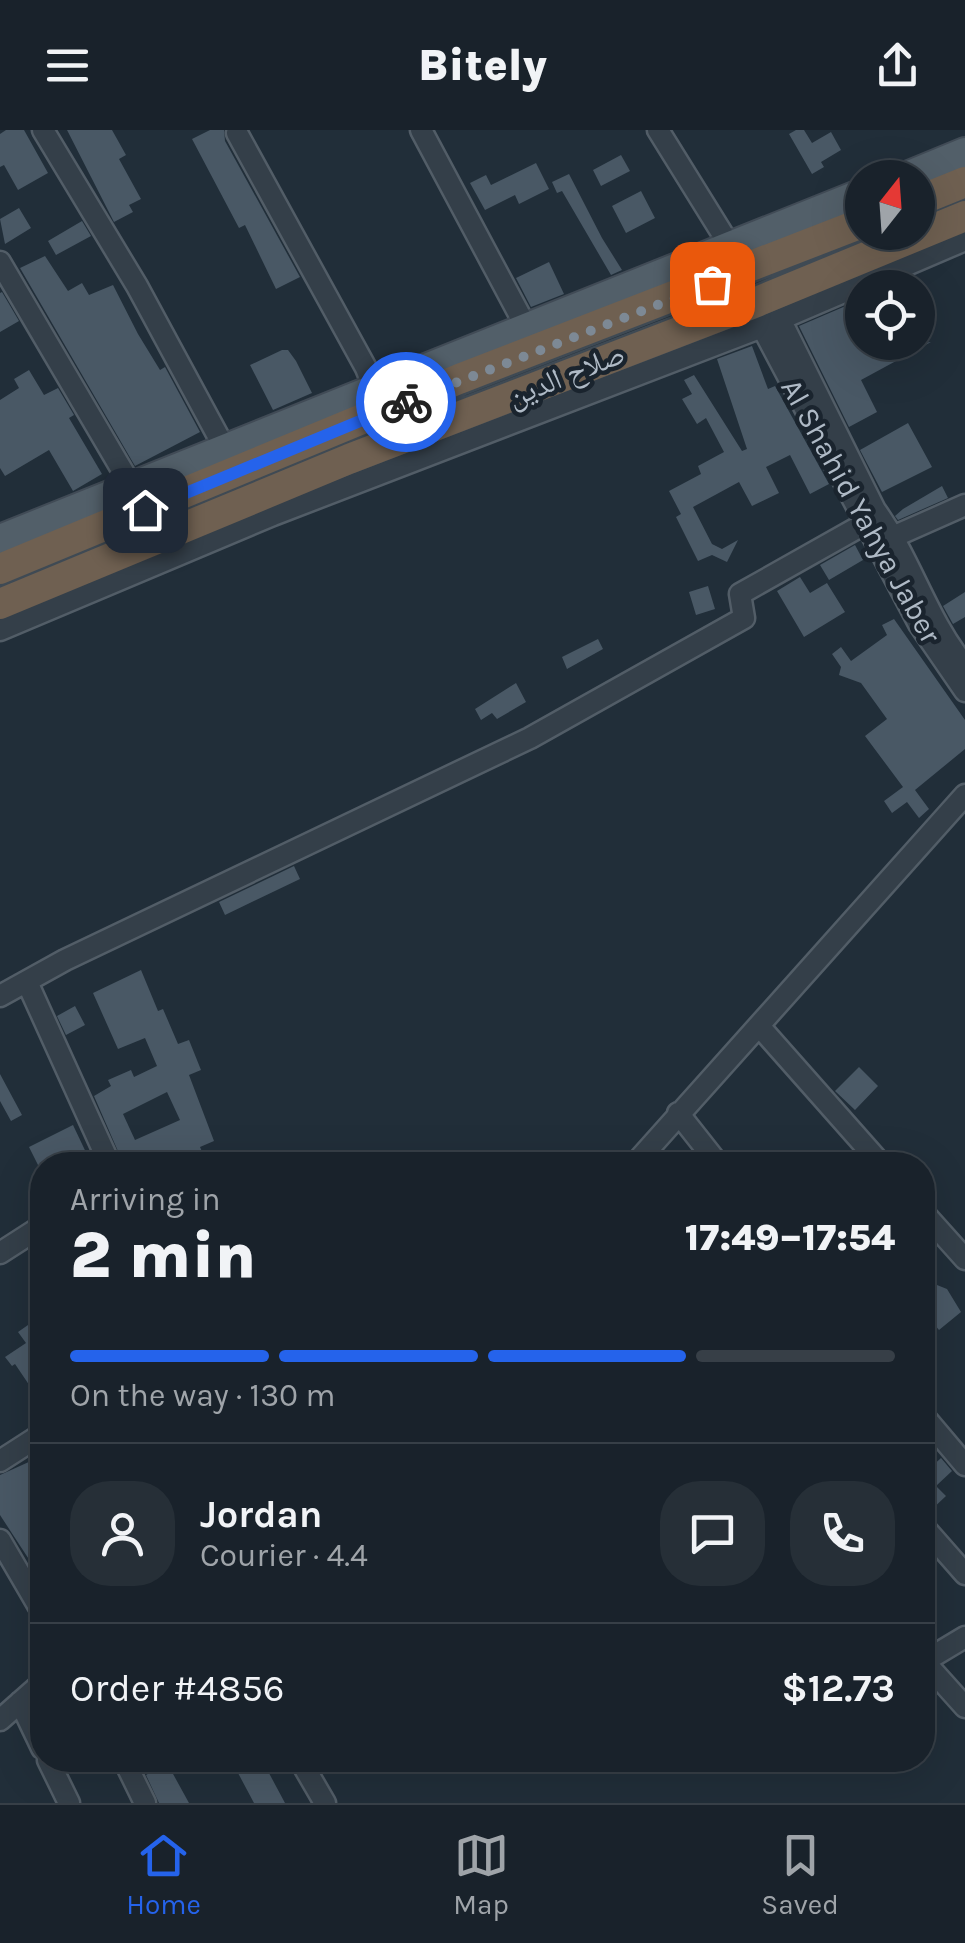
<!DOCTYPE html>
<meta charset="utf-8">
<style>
:root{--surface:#19222b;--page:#262f37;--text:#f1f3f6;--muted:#9fa4a9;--line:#373f47;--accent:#2563eb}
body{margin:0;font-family:Karla,"Noto Naskh Arabic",sans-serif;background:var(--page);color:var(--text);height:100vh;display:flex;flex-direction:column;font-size:38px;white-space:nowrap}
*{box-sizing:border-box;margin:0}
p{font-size:32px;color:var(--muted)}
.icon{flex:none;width:55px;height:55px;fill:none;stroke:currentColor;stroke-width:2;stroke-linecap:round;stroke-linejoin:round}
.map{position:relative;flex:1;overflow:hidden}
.side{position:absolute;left:30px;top:1022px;width:905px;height:620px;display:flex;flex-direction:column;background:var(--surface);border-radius:40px;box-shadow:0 10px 40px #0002,0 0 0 2px var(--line)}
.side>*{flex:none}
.needle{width:65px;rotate:17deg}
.tools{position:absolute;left:845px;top:30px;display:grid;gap:20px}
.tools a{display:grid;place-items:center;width:90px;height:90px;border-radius:50%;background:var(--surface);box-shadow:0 10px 40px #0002,0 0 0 2px var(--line);font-size:50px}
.pin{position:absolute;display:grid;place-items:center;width:85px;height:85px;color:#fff;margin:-42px;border-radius:20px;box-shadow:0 5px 15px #0006}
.courier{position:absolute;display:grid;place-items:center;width:100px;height:100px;margin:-50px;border:8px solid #2563eb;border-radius:50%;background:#fff;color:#222;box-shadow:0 2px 12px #0007}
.headline em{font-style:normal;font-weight:800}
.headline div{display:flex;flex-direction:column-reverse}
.headline{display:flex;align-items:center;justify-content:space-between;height:170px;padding:0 40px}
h1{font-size:65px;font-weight:800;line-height:75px}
.bar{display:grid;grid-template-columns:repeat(4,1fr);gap:15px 10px;align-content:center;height:120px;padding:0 40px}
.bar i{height:12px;border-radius:8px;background:var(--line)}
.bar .current{background:var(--accent)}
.bar p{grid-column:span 4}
.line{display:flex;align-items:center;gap:25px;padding:0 40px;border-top:2px solid var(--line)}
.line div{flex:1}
.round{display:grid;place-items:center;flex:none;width:105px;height:105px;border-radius:40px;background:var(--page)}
header{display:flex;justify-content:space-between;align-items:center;height:130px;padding:0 40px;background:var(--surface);font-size:45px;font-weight:800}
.tab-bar{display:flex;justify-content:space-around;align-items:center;height:140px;border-top:2px solid var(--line);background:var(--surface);font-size:28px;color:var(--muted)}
.tab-bar a{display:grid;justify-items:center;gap:5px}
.tab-bar .current{color:var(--accent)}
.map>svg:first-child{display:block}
.building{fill:#495865;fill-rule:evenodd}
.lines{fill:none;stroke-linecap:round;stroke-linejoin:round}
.minor-casing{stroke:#525d67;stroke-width:25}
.major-casing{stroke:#414b56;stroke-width:32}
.highway-casing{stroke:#3f4a54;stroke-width:35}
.minor{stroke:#343f49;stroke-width:20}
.major{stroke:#525f69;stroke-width:28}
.highway{stroke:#6f6051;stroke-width:30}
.done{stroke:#7d8995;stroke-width:10;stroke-dasharray:0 18}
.route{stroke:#2563eb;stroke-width:12}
.labels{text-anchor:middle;stroke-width:9;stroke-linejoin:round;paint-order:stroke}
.street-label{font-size:30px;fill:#afbac6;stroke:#1a242e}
</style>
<header><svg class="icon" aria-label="menu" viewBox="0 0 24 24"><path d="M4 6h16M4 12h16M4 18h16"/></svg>Bitely<svg class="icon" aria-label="share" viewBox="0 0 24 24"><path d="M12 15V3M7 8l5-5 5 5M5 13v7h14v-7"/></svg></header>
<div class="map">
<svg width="965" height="1673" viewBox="0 0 965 1673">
<rect width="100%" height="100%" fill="#212e39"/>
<!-- building -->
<path class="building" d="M 6,0 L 24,0 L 48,43 L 18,60 L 4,35 L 0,37 L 0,4 Z
M 67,0 L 112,0 L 126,25 L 119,29 L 141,69 L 129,75 L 133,82 L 114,92 Z
M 210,0 L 224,0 L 225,11 L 300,147 L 276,159 L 245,95 L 239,98 L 192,9 Z
M 796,0 L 804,0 L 812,13 L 831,2 L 841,20 L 821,32 L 824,37 L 812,44 L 789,4 Z
M 621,25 L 630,41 L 601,56 L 593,40 Z
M 536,33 L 549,59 L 519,74 L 515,65 L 485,80 L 470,53 L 486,45 L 491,55 Z
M 569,44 L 602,108 L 622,140 L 611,145 L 562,61 L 557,63 L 552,52 Z
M 641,61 L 655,88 L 626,103 L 612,76 Z
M 19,78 L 31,98 L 5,114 L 0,89 Z
M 82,91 L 91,106 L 56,125 L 48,111 Z
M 45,126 L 68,161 L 82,153 L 89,165 L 113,155 L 138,204 L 160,240 L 165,237 L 200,302 L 135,336 L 20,138 Z
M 549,132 L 564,164 L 531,177 L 516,148 Z
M 2,162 L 19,191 L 0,202 L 0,163 Z
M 855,172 L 862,172 L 862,212 L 892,212 L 894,217 L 931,212 L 861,250 L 877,282 L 849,297 L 799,196 Z
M 752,216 L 768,259 L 775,256 L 829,354 L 810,364 L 790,325 L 766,337 L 779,363 L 752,376 L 739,352 L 693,377 L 712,414 L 722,419 L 738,410 L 727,432 L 712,425 L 698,431 L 676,387 L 681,384 L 669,361 L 701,344 L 698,336 L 724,322 L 706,288 L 697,294 L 682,269 L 692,264 L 684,250 L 694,245 L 742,321 L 747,319 L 717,229 Z
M 282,220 L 288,220 L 296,231 L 312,263 L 273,280 L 250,235 Z
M 29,240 L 44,265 L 58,258 L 74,285 L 69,288 L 102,344 L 73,361 L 49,320 L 5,346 L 0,338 L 0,270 L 19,258 L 14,249 Z
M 908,293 L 932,337 L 882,362 L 860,320 Z
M 942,356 L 948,368 L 898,390 L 895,386 L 903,379 Z
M 855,415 L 863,430 L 829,450 L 820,435 Z
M 800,447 L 810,463 L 827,453 L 845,482 L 804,507 L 777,461 Z
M 708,456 L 715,479 L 696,485 L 689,462 Z
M 965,462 L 965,487 L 953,494 L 943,476 Z
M 894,489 L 965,590 L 965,619 L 915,660 L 929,679 L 919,688 L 907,672 L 892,683 L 884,671 L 903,657 L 865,606 L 887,589 L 861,553 L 839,545 L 841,537 L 832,524 L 841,517 L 851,531 L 887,505 L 882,495 Z
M 598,509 L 603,519 L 567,539 L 562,527 Z
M 516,553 L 526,572 L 497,589 L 492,583 L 481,590 L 475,579 Z
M 294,736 L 300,749 L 225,785 L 219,772 Z
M 141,840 L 158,881 L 163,879 L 178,914 L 189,910 L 201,940 L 189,945 L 214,1011 L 200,1017 L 208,1035 L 124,1035 L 94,966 L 111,956 L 108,950 L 131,940 L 134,947 L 157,936 L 145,908 L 118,919 L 93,863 ZM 167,962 L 180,990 L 135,1010 L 123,984 Z
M 75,876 L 85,895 L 66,905 L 57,886 Z
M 859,937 L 878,956 L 855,980 L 835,961 Z
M 0,944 L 22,985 L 11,991 L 0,971 Z
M 73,995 L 92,1035 L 78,1035 L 71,1021 L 39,1037 L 29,1017 Z
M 937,1155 L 947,1159 L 961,1182 L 939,1200 L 922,1180 L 922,1165 Z
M 28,1195 L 42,1217 L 42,1274 L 15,1234 L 12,1236 L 5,1227 L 26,1213 L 18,1202 Z
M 42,1326 L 42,1428 L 32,1434 L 0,1385 L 0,1345 Z
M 941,1328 L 952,1341 L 936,1356 L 946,1366 L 928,1383 L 922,1382 L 922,1332 L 929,1339 Z
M 262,1630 L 285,1673 L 254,1673 L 238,1643 Z
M 167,1633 L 189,1673 L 159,1673 L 146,1645 Z"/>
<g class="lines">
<defs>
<path id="minor" d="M 43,0 L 137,156 L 224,317
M 421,0 L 525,195
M 658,0 L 730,116
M 237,3 L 366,238 L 379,270
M 0,132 L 132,357
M 780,189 L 875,380 C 911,429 926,488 965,536
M 762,197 L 919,494 L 965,561
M 0,500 L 273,385 L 762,197 L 965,110
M 27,852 L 110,1035
M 0,866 L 65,830 L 530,608 L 744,488 L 740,464 L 866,393 L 895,406 L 965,375
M 760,897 L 882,1035
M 678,983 L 719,1035
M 634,1035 L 965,665
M 922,1081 L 965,1129
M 0,1123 L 42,1096
M 922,1284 L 965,1335
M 0,1331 L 42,1304
M 922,1395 L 965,1444
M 0,1410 L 42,1482
M 922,1529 L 965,1577
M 925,1531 L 965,1507
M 20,1572 L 42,1618
M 0,1590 L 42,1553
M 48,1630 L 69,1673
M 124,1630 L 145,1673
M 300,1630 L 325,1673"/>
<path id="major" d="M 902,48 L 965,22
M 0,409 L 862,63"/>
<path id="highway" d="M 918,71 L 965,52
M 0,439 L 459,249 L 862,93
M 0,474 L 349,329 L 759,171 L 965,86"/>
</defs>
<!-- minor casing -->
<use href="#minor" class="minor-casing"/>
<!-- major casing -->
<use href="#major" class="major-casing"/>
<!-- highway casing -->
<use href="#highway" class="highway-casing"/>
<!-- minor -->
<use href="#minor" class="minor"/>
<!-- major -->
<use href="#major" class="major"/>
<!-- highway -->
<use href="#highway" class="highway"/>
</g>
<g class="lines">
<!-- done -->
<path class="done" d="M 406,272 L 712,154"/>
<!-- route -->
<path class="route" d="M 145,380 L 406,272"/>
</g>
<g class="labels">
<!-- street labels -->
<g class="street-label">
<text transform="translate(566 245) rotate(-22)" y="10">صلاح الدين</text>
<text transform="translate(861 381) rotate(61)" y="10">Al Shahid Yahya Jaber</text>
</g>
</g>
</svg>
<div class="tools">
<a><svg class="needle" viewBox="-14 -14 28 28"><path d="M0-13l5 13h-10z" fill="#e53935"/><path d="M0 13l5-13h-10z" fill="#9fa4a9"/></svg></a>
<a><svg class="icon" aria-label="locate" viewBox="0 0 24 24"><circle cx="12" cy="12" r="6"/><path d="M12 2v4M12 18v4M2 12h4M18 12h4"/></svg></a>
</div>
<div class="pin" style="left:712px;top:154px;background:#ea580c"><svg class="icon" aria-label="bag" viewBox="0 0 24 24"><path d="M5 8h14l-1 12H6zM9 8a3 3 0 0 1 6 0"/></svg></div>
<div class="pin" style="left:145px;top:380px;background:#1f2937"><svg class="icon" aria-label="home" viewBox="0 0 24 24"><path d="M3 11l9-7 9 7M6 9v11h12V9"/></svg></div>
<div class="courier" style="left:406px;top:272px"><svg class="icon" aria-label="bike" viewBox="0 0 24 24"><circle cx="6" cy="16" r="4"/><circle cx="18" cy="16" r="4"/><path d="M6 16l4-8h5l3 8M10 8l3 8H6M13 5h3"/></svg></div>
<section class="side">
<div class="headline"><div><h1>2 min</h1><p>Arriving in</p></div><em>17:49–17:54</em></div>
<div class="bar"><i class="current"></i><i class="current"></i><i class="current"></i><i></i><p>On the way · 130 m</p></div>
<div class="line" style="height:180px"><a class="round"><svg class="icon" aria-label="person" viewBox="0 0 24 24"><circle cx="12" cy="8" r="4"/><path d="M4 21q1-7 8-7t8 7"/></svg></a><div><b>Jordan</b><p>Courier · 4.4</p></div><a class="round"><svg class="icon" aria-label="chat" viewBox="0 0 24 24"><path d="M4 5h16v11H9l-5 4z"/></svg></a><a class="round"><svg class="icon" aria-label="phone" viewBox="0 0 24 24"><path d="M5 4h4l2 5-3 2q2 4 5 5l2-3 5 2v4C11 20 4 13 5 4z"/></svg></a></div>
<div class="line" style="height:130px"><div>Order #4856</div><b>$12.73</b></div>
</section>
</div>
<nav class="tab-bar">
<a class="current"><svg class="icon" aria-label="home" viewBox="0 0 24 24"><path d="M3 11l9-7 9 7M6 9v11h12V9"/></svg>Home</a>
<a><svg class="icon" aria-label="map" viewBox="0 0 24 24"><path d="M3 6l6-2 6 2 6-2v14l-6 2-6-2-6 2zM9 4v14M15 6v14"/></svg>Map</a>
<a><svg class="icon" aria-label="saved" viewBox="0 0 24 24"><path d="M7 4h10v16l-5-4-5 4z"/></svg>Saved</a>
</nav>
